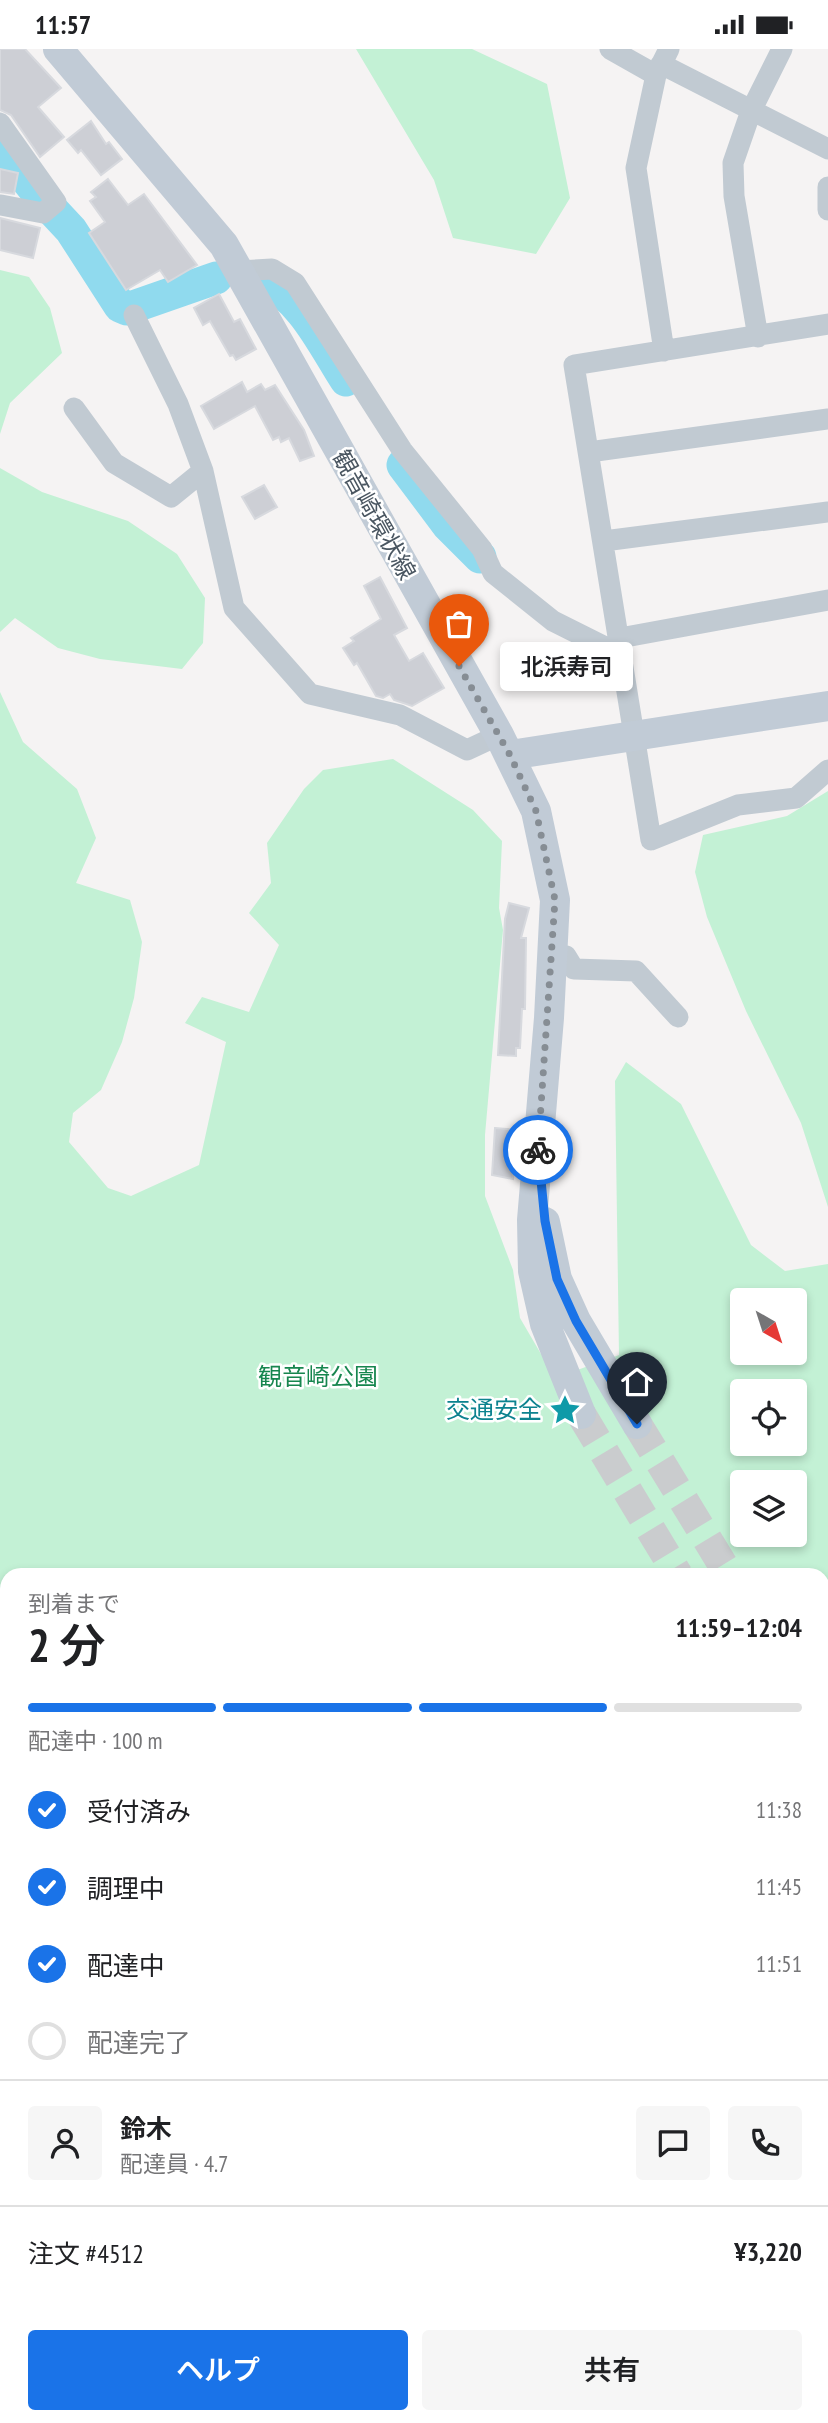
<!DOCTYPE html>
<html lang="ja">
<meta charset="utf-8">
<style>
:root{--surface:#fff;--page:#f6f6f6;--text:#202124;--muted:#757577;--line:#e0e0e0;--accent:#1a73e8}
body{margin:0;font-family:"PT Sans Narrow","Noto Sans JP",sans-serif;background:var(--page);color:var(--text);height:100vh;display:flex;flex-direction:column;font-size:26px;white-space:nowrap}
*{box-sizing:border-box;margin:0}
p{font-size:23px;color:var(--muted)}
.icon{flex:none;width:38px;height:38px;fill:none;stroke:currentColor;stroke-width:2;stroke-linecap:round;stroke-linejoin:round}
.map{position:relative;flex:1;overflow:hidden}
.panel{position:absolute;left:0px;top:1519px;width:830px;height:856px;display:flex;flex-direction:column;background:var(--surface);border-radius:21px 21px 0 0;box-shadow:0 4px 10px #0003}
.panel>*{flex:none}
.needle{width:46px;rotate:141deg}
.buttons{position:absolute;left:730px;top:1239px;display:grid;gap:14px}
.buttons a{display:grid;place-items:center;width:77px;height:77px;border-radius:7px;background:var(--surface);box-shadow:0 4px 10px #0003;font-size:35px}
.pin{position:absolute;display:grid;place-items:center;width:60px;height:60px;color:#fff;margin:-72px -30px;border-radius:50% 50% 50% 0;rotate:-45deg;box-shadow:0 0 7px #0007}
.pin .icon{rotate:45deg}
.courier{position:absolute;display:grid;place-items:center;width:70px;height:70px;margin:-35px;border:5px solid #1a73e8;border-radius:50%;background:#fff;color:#222;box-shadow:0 2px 9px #0007}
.bubble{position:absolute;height:49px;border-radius:7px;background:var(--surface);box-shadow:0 4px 10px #0003;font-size:23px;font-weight:600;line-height:49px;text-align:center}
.overview em{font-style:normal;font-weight:600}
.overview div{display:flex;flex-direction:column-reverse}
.overview{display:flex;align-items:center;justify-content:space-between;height:119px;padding:0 28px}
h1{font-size:46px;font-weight:600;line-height:52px}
.bar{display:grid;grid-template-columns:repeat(4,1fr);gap:10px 7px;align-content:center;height:84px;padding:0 28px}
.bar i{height:9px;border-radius:5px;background:var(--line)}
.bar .selected{background:var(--accent)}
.bar p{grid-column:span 4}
.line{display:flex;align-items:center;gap:18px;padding:0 28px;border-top:2px solid var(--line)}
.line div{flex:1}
.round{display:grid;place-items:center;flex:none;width:74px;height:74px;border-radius:7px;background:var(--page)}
ol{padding:0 28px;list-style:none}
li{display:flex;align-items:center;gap:21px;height:77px}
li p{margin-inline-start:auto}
li .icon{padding:7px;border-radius:50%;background:var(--accent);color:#fff;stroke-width:4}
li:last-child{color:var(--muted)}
li i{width:38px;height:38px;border:4px solid var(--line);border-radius:50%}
.primary-button{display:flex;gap:14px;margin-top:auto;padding:14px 28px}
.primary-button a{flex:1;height:80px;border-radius:7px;background:var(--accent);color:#fff;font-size:28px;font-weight:600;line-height:80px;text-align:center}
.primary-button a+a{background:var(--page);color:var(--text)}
.status{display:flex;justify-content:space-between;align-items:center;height:49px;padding:0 35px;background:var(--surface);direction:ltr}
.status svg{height:19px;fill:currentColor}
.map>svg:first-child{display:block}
.green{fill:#c3f1d5;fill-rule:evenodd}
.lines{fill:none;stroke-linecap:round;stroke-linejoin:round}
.river{stroke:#90daee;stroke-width:33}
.building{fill:#cdcfd5;stroke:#d7d9de;stroke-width:2}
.secondary-tunnel{stroke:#caccce;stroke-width:30;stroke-dasharray:30 15;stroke-linecap:butt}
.street{stroke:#c1cad2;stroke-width:21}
.secondary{stroke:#c1cbd6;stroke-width:30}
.done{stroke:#868d94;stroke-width:7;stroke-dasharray:0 12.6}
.route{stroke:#1a73e8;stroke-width:9}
.labels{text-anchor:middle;stroke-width:5;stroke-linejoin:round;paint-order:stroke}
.street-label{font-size:24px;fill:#4a5661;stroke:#fff}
.park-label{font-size:24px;fill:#17864f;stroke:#fff}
.culture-label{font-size:24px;fill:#0d838f;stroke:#fff;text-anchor:end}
</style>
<div class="status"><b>11:57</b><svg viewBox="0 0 49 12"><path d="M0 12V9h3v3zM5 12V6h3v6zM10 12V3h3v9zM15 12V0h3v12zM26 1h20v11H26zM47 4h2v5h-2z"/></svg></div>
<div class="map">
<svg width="828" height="2374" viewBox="0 0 828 2374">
<rect width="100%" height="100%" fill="#f5f3f3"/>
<!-- green -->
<path class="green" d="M 356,0 L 472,0 L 547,35 L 570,149 L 536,205 L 453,189 L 434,131 Z
M 0,221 L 29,228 L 50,259 L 62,304 L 10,354 L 0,385 Z
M 0,419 L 42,443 L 128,472 L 177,505 L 205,549 L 203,594 L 182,620 L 100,610 L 58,599 L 15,569 L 0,583 Z
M 0,643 L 23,693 L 77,740 L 96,789 L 76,834 L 130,851 L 142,893 L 134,949 L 122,993 L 101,1041 L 73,1064 L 69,1093 L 108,1139 L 131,1147 L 199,1116 L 226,993 L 185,974 L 202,948 L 249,963 L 279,896 L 249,864 L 271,834 L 267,794 L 304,740 L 323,721 L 393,710 L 473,761 L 502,792 L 499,859 L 503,881 L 485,1086 L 485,1147 L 513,1221 L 520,1269 L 555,1329 L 619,1306 L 615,1032 L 626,1013 L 681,1055 L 751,1196 L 785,1222 L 828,1215 L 828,1779 L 823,1780 L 822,1526 L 7,1526 L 7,2368 L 659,2368 L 657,2374 L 0,2374 ZM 742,1251 L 794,1251 L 794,1304 L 742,1304 ZM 742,1342 L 794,1342 L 794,1395 L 742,1395 ZM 742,1433 L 794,1433 L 794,1486 L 742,1486 Z
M 828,742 L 828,1158 L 801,1074 L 746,962 L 707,868 L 695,823 L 703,786 L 787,767 Z"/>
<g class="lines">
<!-- river -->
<path class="river" d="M 0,97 L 43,151 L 71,181 L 120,257 L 127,260 L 216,229
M 263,233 C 301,246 325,299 346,331
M 403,416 L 448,476 L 480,508"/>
</g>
<!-- building -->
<path class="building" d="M 0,0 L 25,0 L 61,39 L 38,58 L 64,88 L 40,108 L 11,66 L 0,61 Z
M 91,72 L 106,95 L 109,93 L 122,110 L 101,126 L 81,101 L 78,104 L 67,91 Z
M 0,120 L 18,124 L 14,145 L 0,143 Z
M 108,130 L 128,156 L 144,145 L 197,216 L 168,233 L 160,221 L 126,241 L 89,184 L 105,173 L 90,152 L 96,148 L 91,143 Z
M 0,169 L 40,179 L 33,209 L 0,201 Z
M 219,245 L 234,273 L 240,270 L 256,300 L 236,311 L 233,306 L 230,307 L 210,272 L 203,276 L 194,259 Z
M 242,333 L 247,343 L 261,335 L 265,341 L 275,336 L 304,381 L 314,407 L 300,412 L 289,389 L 281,393 L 279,388 L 273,391 L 255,357 L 214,380 L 201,357 Z
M 264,436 L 277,458 L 255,470 L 242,448 Z
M 380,528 L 407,579 L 394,586 L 409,612 L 423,604 L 444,639 L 412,657 L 394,651 L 390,645 L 383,649 L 376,647 L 357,614 L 354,616 L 343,599 L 354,592 L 351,589 L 381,570 L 364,537 Z
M 509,854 L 529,859 L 521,889 L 526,889 L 525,960 L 522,960 L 520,999 L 516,999 L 516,1007 L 498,1006 L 505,870 Z
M 495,1079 L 517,1081 L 513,1130 L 492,1126 Z"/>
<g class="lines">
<!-- secondary-tunnel -->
<path class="secondary-tunnel" d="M 581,1365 L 678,1526
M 637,1375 L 729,1526
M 822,1681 L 828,1690
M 0,2085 L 7,2084"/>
<!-- street -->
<path class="street" d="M 610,0 L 656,26
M 661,15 L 828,100
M 0,74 L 56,153 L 43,164
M 828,138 L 828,161
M 1,156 L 43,164
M 239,222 L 272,220 L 295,234 L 402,401 L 482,500 L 493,524 L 553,572 L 621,606
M 134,266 L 178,355 L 203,422 L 234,559 L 310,645 L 400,666 L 467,701 L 499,686
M 828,275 L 574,316 L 651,791 L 738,756 L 796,749 L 828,721
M 758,288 L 734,147 L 733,114 L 751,62 L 782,0
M 664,302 L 636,119 L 656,26 L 669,0
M 74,359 L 114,414 L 171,448 L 203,422
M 589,403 L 828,370
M 604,492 L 828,463
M 620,589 L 828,551
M 552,907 L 566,907 L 574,920 L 636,922 L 678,968
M 822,2187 L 828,2179
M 822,2329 L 828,2332
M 755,2374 L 758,2368"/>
<!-- secondary -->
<path class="secondary" d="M 58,0 L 224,196 L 499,686 L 536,762 L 555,851 L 549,969 L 532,1171 L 533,1222 L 545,1275 L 581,1365
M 510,706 L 828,657
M 545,1173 L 557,1230 L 576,1272 L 637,1375
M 823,1767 L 828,1783
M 822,1997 L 828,1982
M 559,2368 L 568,2374
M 690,2374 L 692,2368"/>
</g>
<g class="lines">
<!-- done -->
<path class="done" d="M 459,617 L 510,706 L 536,762 L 555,851 L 538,1101"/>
<!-- route -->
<path class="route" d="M 538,1101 L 545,1172 L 557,1230 L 576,1272 L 637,1375"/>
</g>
<!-- icons -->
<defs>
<symbol id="sight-bare" viewBox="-9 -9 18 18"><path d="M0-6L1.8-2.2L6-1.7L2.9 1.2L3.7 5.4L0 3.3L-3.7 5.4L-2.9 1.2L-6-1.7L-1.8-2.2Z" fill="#0f9aa8" stroke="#fff" stroke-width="2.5" paint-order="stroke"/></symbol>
</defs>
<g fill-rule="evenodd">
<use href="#sight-bare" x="543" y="1339" width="44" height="44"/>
</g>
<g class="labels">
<!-- street labels -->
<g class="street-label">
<text transform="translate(374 466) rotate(61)" y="8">観音崎環状線</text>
</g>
<!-- park labels -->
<g class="park-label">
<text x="318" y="1336">観音崎公園</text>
</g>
<!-- culture labels -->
<g class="culture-label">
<text x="542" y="1369">交通安全</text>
</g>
</g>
</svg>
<div class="buttons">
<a><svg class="needle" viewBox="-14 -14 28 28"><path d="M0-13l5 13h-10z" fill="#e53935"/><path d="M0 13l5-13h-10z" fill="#757577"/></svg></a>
<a><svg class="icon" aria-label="locate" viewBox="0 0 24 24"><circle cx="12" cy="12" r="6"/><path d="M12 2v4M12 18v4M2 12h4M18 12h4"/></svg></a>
<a><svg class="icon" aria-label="layers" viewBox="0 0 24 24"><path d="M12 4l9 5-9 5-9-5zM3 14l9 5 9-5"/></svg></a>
</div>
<div class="pin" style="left:459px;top:617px;background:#ea580c"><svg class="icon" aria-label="bag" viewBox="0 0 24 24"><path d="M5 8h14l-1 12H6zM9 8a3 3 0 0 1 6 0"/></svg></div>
<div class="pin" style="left:637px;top:1375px;background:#1f2937"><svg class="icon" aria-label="home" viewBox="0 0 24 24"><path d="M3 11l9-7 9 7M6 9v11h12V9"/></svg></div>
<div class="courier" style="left:538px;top:1101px"><svg class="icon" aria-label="bike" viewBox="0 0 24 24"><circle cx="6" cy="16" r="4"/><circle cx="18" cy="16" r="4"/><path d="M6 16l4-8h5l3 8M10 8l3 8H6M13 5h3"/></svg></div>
<div class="bubble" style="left:500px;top:593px;width:133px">北浜寿司</div>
<section class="panel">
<div class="overview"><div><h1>2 分</h1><p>到着まで</p></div><em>11:59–12:04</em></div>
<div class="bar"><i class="selected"></i><i class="selected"></i><i class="selected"></i><i></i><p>配達中 · 100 m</p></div>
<ol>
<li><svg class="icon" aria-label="check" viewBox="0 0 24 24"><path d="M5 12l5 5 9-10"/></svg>受付済み<p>11:38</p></li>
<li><svg class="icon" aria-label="check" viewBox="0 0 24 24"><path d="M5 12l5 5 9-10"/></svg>調理中<p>11:45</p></li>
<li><svg class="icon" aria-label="check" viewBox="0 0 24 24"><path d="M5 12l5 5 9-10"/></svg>配達中<p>11:51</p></li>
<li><i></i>配達完了</li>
</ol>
<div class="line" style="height:126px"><a class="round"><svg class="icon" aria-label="person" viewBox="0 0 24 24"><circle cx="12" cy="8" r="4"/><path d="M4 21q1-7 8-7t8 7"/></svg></a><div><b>鈴木</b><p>配達員 · 4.7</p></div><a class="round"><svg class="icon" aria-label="chat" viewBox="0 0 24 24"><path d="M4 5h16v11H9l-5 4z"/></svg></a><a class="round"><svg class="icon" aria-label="phone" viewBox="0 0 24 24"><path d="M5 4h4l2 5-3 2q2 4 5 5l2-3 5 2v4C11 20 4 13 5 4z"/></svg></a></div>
<div class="line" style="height:91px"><div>注文 #4512</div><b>¥3,220</b></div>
<div class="primary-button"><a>ヘルプ</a><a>共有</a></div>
</section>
</div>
